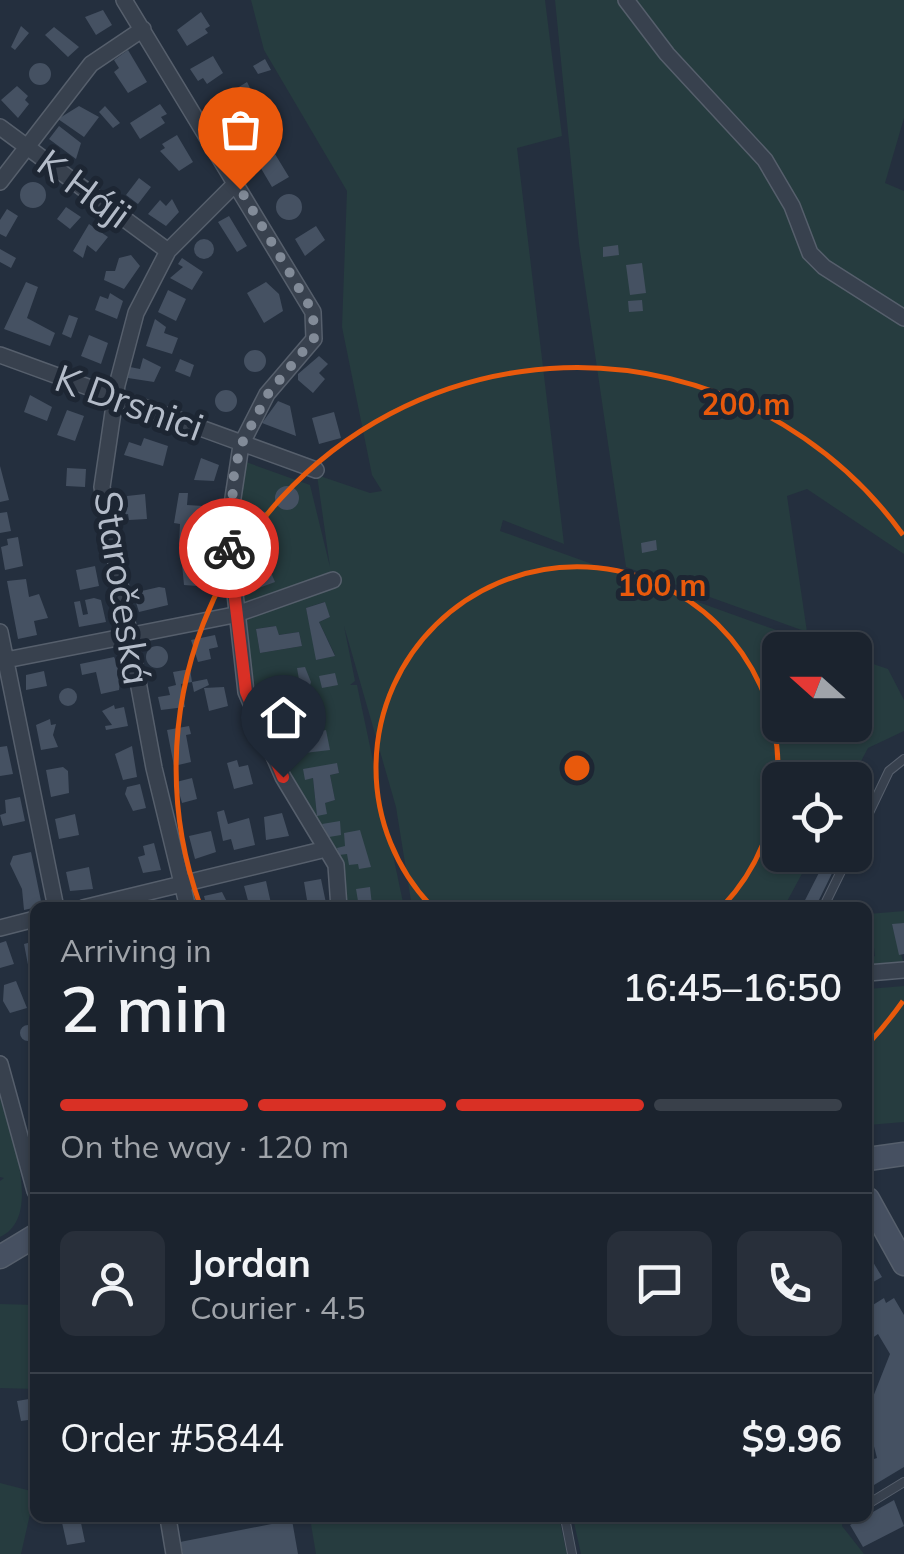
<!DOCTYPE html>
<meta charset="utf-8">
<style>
:root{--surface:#1b232e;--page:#282f3a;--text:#f1f3f6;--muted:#a0a4aa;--line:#39404a;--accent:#d93025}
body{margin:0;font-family:Mulish,sans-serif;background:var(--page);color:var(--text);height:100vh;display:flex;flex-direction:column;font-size:38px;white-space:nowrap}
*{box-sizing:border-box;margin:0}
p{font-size:32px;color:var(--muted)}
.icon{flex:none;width:55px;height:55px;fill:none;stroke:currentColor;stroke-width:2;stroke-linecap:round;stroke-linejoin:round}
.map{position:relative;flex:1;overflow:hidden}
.drawer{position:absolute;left:30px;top:902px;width:842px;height:620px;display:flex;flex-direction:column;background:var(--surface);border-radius:15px;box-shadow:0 2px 8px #0004,0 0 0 2px var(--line)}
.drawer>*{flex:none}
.needle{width:65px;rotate:291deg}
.fabs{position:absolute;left:762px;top:632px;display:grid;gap:20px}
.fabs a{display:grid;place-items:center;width:110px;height:110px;border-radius:15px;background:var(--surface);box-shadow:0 2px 8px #0004,0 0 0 2px var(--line);font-size:50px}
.pin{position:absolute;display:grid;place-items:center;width:85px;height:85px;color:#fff;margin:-102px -42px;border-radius:50% 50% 50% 0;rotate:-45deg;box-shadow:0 0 10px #0007}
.pin .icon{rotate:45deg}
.courier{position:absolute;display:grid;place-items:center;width:100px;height:100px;margin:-50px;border:8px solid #d93025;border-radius:50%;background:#fff;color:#222;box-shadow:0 2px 12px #0007}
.headline em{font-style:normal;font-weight:600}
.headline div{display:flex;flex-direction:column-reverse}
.headline{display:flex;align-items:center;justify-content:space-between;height:170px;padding:0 30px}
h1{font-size:65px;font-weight:600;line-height:75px}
.bar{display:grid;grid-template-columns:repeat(4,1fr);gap:15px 10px;align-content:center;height:120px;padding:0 30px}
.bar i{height:12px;border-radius:8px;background:var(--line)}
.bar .selected{background:var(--accent)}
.bar p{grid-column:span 4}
.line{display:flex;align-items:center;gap:25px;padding:0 30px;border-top:2px solid var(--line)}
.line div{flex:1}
.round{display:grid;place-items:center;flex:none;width:105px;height:105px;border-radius:15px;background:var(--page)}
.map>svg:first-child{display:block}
.green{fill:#263c3f;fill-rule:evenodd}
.building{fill:#455162}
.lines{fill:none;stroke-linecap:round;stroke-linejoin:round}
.lane-casing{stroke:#565f6c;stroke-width:10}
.street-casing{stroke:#565f6c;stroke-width:18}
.secondary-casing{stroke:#565f6c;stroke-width:25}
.lane{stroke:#38414e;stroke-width:8}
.street{stroke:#38414e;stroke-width:15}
.secondary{stroke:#465061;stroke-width:22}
.done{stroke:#828b98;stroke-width:10;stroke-dasharray:0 18}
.route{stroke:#d93025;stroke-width:12}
.ring{fill:none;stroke:#e8590c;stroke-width:5}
.labels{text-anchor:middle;stroke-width:10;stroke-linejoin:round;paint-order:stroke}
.street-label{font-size:38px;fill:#b4bcc9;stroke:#1d2633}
.centre{fill:#e8590c;stroke:#1d2633;stroke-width:5}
.ring-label{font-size:30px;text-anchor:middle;font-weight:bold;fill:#e8590c;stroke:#1d2633;stroke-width:10;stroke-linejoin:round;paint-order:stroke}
</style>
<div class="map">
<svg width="904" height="1554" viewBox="0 0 904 1554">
<rect width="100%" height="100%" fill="#242f3e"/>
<!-- green -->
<path class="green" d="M 251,0 L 545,0 L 562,136 L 517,148 L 564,544 L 503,520 L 500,531 L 832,650 L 780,650 L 780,725 L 855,725 L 855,658 L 888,669 L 904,700 L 904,731 L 868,748 L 851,780 L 780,780 L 780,855 L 812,855 L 784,907 L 412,907 L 396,807 L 344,626 L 355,681 L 350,685 L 357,685 L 404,907 L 346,907 L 337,853 L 277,749 L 258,705 L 244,621 L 334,586 L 332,571 L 243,604 L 238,518 L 246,462 L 310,485 L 330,567 L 317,475 L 370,493 L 382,491 L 372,475 L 342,327 L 347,191 L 264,50 ZM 324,602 L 330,617 L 319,622 L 335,655 L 317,660 L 306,608 ZM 275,626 L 279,635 L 299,632 L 302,646 L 260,653 L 256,629 ZM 337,764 L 339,773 L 330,775 L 335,800 L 325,803 L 317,815 L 313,778 L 305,779 Z
M 555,0 L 904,0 L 904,118 L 885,183 L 904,191 L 904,554 L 807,489 L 787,496 L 807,632 L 626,567 L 579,244 Z
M 904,911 L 904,923 L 892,925 L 904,964 L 868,968 L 868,958 L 875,956 L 873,940 L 868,940 L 868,914 Z
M 904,986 L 904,1122 L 868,1125 L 868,989 Z
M 0,1098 C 10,1132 44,1217 0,1237 L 0,1181 L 4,1178 L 0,1177 Z
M 0,1304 L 35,1305 L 35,1389 L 0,1388 Z
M 0,1483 L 35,1492 L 21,1554 L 0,1554 Z
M 310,1518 L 559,1518 L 567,1554 L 316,1554 Z
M 573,1518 L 843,1518 L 842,1526 L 864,1554 L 581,1554 Z"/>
<!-- building -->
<path class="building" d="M 103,10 L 112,25 L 96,35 L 85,17 Z
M 201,12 L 210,26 L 205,29 L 208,33 L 187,46 L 177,30 Z
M 21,26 L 29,33 L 15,50 L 11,47 Z
M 54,27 L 79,47 L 68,57 L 45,35 Z
M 128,50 L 147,82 L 128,93 L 114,72 L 119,68 L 114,60 Z
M 213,56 L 223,73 L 207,84 L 203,78 L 198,81 L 190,69 Z
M 265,59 L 271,70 L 258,74 L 253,66 Z
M29 74a11 11 0 1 1 22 0a11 11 0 1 1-22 0Z
M 247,82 L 256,100 L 234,114 L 224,96 Z
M 17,86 L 28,96 L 25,100 L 29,104 L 18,118 L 1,100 Z
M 160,104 L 167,114 L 161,117 L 165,123 L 140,139 L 130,123 Z
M 79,106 L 99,117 L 84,137 L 58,119 Z
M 105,106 L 120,123 L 113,128 L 99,112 Z
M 59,126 L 81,143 L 76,159 L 49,139 Z
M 252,126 L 263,143 L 243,155 L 231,135 Z
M 177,135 L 193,162 L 179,171 L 160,151 L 165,148 L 162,144 Z
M 275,154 L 289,177 L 272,187 L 259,165 Z
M 139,178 L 151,187 L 138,204 L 126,195 Z
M20 195a13 13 0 1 1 26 0a13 13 0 1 1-26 0Z
M276 207a13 13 0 1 1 26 0a13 13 0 1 1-26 0Z
M 172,199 L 179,212 L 166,226 L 148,214 L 160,200 L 166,206 Z
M 66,207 L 81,217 L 70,229 L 57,219 Z
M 7,209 L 18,216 L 6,237 L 0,234 L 0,220 Z
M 229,216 L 247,246 L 237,252 L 218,222 Z
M 89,224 L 108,237 L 96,252 L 87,245 L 83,258 L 73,251 Z
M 316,226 L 325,240 L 305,256 L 295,239 Z
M194 249a10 10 0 1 1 20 0a10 10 0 1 1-20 0Z
M 618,245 L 619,255 L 603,257 L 603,247 Z
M 0,249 L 16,258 L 11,268 L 0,262 Z
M 131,255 L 140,266 L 124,289 L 104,280 L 106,271 L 115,271 L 119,258 Z
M 182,258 L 203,272 L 192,290 L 170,278 L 183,267 L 178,264 Z
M 642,263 L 646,293 L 630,295 L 626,265 Z
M 26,282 L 38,287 L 27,318 L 55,333 L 50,346 L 4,329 Z
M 266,282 L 279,294 L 283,311 L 264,323 L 247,293 Z
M 168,290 L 186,299 L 176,321 L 158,312 Z
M 110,293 L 123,301 L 117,319 L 95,310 L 100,296 L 108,299 Z
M 642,300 L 643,311 L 629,312 L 628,301 Z
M 69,315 L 78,318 L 71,338 L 62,334 Z
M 155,319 L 166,327 L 164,333 L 178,338 L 172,354 L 146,346 Z
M 89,335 L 108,343 L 101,364 L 81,356 Z
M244 361a11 11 0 1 1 22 0a11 11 0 1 1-22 0Z
M 319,356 L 328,364 L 319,373 L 325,379 L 313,393 L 298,380 L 298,374 Z
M 143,358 L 161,367 L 154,382 L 128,378 L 130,367 L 140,369 Z
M 180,359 L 194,365 L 190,377 L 175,371 Z
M215 401a11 11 0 1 1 22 0a11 11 0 1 1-22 0Z
M 30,395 L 52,407 L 47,421 L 24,412 Z
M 278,401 L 290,406 L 296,436 L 262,423 Z
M 67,410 L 84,416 L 75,441 L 57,435 Z
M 334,412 L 341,438 L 319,444 L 312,418 Z
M 144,438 L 168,446 L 163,466 L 124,455 L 129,442 L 141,446 Z
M 201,458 L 219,465 L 214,481 L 194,480 Z
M 0,466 L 9,500 L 0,502 Z
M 67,468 L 86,469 L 85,487 L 66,486 Z
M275 498a12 12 0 1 1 24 0a12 12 0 1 1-24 0Z
M 179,493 L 188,493 L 187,505 L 203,506 L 205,547 L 179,545 L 180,524 L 174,523 Z
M 145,494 L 147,519 L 129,520 L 128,514 L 122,515 L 121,507 L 128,507 L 127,496 Z
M 249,511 L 268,512 L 270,537 L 247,537 Z
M 7,512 L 11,531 L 0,533 L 0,513 Z
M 18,537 L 23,566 L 5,570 L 1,547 L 8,545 L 7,539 Z
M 656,540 L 657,550 L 642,553 L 641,543 Z
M 206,562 L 211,587 L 184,585 L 182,564 Z
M 267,563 L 275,582 L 253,590 L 246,571 Z
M 95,566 L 99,586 L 80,590 L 76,570 Z
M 26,579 L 29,597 L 39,594 L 48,618 L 34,621 L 37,635 L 18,639 L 7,581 Z
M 159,587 L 165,588 L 168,605 L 139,612 L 133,593 Z
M 94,598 L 101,600 L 106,622 L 79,627 L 74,602 L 80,601 L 83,615 L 88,614 L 85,600 Z
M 325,602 L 330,617 L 319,622 L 335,656 L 316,660 L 306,608 Z
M 276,626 L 279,635 L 299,632 L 302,646 L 260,653 L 256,629 Z
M 215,635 L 218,647 L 209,649 L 211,659 L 198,662 L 191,640 Z
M146 657a11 11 0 1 1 22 0a11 11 0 1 1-22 0Z
M 114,657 L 121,671 L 119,690 L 101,694 L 96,672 L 82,675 L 80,664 Z
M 305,667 L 311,682 L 309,689 L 301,691 L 297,668 Z
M 190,669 L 192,682 L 207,679 L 209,685 L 194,692 L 192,682 L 181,684 L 185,707 L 161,710 L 158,697 L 170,695 L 168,687 L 176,685 L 173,672 Z
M 44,671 L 47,686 L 26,690 L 26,675 Z
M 335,673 L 338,685 L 322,688 L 319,676 Z
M 224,687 L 228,706 L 209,711 L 204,688 Z
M59 697a9 9 0 1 1 18 0a9 9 0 1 1-18 0Z
M 320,700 L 323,714 L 312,719 L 290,723 L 288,716 L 278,718 L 277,708 Z
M 114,705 L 115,709 L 124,707 L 128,726 L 106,730 L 105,726 L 112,725 L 102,711 Z
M 50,719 L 51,725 L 56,724 L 53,735 L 58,747 L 41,750 L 36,725 Z
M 189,726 L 191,734 L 186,735 L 191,762 L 174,766 L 167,730 Z
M 326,730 L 330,750 L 296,754 L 296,737 Z
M 7,746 L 13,774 L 0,776 L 0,747 Z
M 132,746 L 137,777 L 123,780 L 115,754 Z
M 237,760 L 239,767 L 248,765 L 253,784 L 234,789 L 227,763 Z
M 337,763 L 339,773 L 330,775 L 335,800 L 325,803 L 327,814 L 317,816 L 313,778 L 305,780 L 303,769 Z
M 63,767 L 68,771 L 69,793 L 51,797 L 46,770 Z
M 192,778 L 197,799 L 182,803 L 176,782 Z
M 140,784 L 146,808 L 133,811 L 125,794 L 127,787 Z
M 863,786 L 873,792 L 855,828 L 855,801 Z
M 20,797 L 25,821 L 3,826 L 0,815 L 6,813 L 5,800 Z
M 224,810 L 228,824 L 249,818 L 255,845 L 234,850 L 231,839 L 223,841 L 217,812 Z
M 282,813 L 289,836 L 266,840 L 264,817 Z
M 75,814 L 79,835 L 59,839 L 55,819 Z
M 340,821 L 341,835 L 329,837 L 322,824 Z
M 360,830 L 371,867 L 359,869 L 358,864 L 349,865 L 347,854 L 339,855 L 337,848 L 345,846 L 344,833 Z
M 211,831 L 216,852 L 195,859 L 189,836 Z
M 154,843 L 161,870 L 143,873 L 138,857 L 145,855 L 143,846 Z
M 31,852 L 42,906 L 24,910 L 22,889 L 10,864 L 13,856 Z
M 828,855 L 841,855 L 815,908 L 801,908 Z
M 89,867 L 93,889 L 70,891 L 66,872 Z
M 321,879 L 326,903 L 308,906 L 304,882 Z
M 266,881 L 272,908 L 250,908 L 244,886 Z
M 370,887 L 372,905 L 359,907 L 356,889 Z
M 222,892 L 230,908 L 207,908 L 204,896 Z
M 904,923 L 904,954 L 899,955 L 892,924 Z
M 6,941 L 14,964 L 0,968 L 0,943 Z
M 35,941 L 35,969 L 29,970 L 24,944 Z
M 16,981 L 27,1008 L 10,1013 L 3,1001 L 4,985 Z
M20 1033a8 8 0 1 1 16 0a8 8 0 1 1-16 0Z
M 870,1257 L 882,1277 L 868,1285 L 868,1259 Z
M 884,1298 L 886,1303 L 894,1298 L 904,1315 L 904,1467 L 874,1485 L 868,1472 L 868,1461 L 877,1458 L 869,1427 L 871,1402 L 890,1354 L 878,1334 L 868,1341 L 868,1308 Z
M 35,1398 L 35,1419 L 21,1421 L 17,1401 Z
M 894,1500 L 904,1526 L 863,1547 L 850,1525 Z
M 61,1518 L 103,1518 L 103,1520 L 81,1523 L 85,1542 L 67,1545 Z
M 292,1520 L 298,1554 L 183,1554 L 180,1542 Z"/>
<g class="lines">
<defs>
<path id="lane" d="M 855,842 L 889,771 L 904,759
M 823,908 L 849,855
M 868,1504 L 904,1482
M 565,1518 L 572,1554"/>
<path id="street" d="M 124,0 L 313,312 L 314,339 L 267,394 L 241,445 L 228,531 L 246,692 L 283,777 L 336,865 L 339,908
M 626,0 L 667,54 L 765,160 L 792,206 L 810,253 L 824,267 L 904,318
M 0,127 L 168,251
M 0,182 L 91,64 L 143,29
M 0,355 L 316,470
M 0,632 L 56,908
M 6,660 L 234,615 L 333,580
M 83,908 L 326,849
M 188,908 L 154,768 L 102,487 L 117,385 L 136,313 L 168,251 L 237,182
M 0,928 L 35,919
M 868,973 L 904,970
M 0,1064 L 35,1191
M 168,1518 L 174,1554"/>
<path id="secondary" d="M 868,1159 L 904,1154
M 868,1199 L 904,1264
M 0,1257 L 35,1236"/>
</defs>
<!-- lane casing -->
<use href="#lane" class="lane-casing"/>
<!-- street casing -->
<use href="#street" class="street-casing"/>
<!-- secondary casing -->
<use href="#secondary" class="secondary-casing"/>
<!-- lane -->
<use href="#lane" class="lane"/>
<!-- street -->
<use href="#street" class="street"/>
<!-- secondary -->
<use href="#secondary" class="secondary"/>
</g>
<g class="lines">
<!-- done -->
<path class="done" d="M 229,548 L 234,474 L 241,445 L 268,394 L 314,338 L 313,312 L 240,189"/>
<!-- route -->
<path class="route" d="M 229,548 L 246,692 L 283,777"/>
</g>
<!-- distance rings -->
<g class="ring">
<path d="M431 906A201 201 0 1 1 723 906"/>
<path d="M903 1001A401 401 0 0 1 868 1044M200 905A401 401 0 0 1 903 535"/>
</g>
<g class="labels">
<!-- street labels -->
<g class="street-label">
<text transform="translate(84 189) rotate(36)" y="13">K Háji</text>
<text transform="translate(129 403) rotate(20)" y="13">K Drsnici</text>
<text transform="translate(122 588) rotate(81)" y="13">Staročeská</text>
</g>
</g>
<circle cx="577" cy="768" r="15" class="centre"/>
<g class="ring-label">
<text x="746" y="415">200 m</text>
<text x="662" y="596">100 m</text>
</g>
</svg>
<div class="fabs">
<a><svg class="needle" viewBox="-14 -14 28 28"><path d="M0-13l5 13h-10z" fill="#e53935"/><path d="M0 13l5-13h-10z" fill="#a0a4aa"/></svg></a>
<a><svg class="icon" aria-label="locate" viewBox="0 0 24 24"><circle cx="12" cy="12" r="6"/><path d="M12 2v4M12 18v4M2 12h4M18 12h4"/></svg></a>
</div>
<div class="pin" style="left:240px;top:189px;background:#ea580c"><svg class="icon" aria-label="bag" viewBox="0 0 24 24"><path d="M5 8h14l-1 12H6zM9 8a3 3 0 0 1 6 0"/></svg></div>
<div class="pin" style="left:283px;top:777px;background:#1f2937"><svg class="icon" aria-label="home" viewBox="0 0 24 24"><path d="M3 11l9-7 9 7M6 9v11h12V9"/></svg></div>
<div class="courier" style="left:229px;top:548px"><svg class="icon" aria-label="bike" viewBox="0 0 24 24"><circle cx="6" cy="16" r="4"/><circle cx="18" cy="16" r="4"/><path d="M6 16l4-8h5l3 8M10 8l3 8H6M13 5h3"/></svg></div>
<section class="drawer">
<div class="headline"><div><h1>2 min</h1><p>Arriving in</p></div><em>16:45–16:50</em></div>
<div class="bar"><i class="selected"></i><i class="selected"></i><i class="selected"></i><i></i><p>On the way · 120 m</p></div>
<div class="line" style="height:180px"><a class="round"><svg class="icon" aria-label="person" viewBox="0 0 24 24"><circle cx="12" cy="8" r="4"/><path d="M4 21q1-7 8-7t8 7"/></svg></a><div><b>Jordan</b><p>Courier · 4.5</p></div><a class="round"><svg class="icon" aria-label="chat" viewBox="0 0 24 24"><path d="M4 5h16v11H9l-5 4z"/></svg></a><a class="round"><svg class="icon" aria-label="phone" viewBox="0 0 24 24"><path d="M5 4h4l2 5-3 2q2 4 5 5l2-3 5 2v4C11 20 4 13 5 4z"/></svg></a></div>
<div class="line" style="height:130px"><div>Order #5844</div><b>$9.96</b></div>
</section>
</div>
